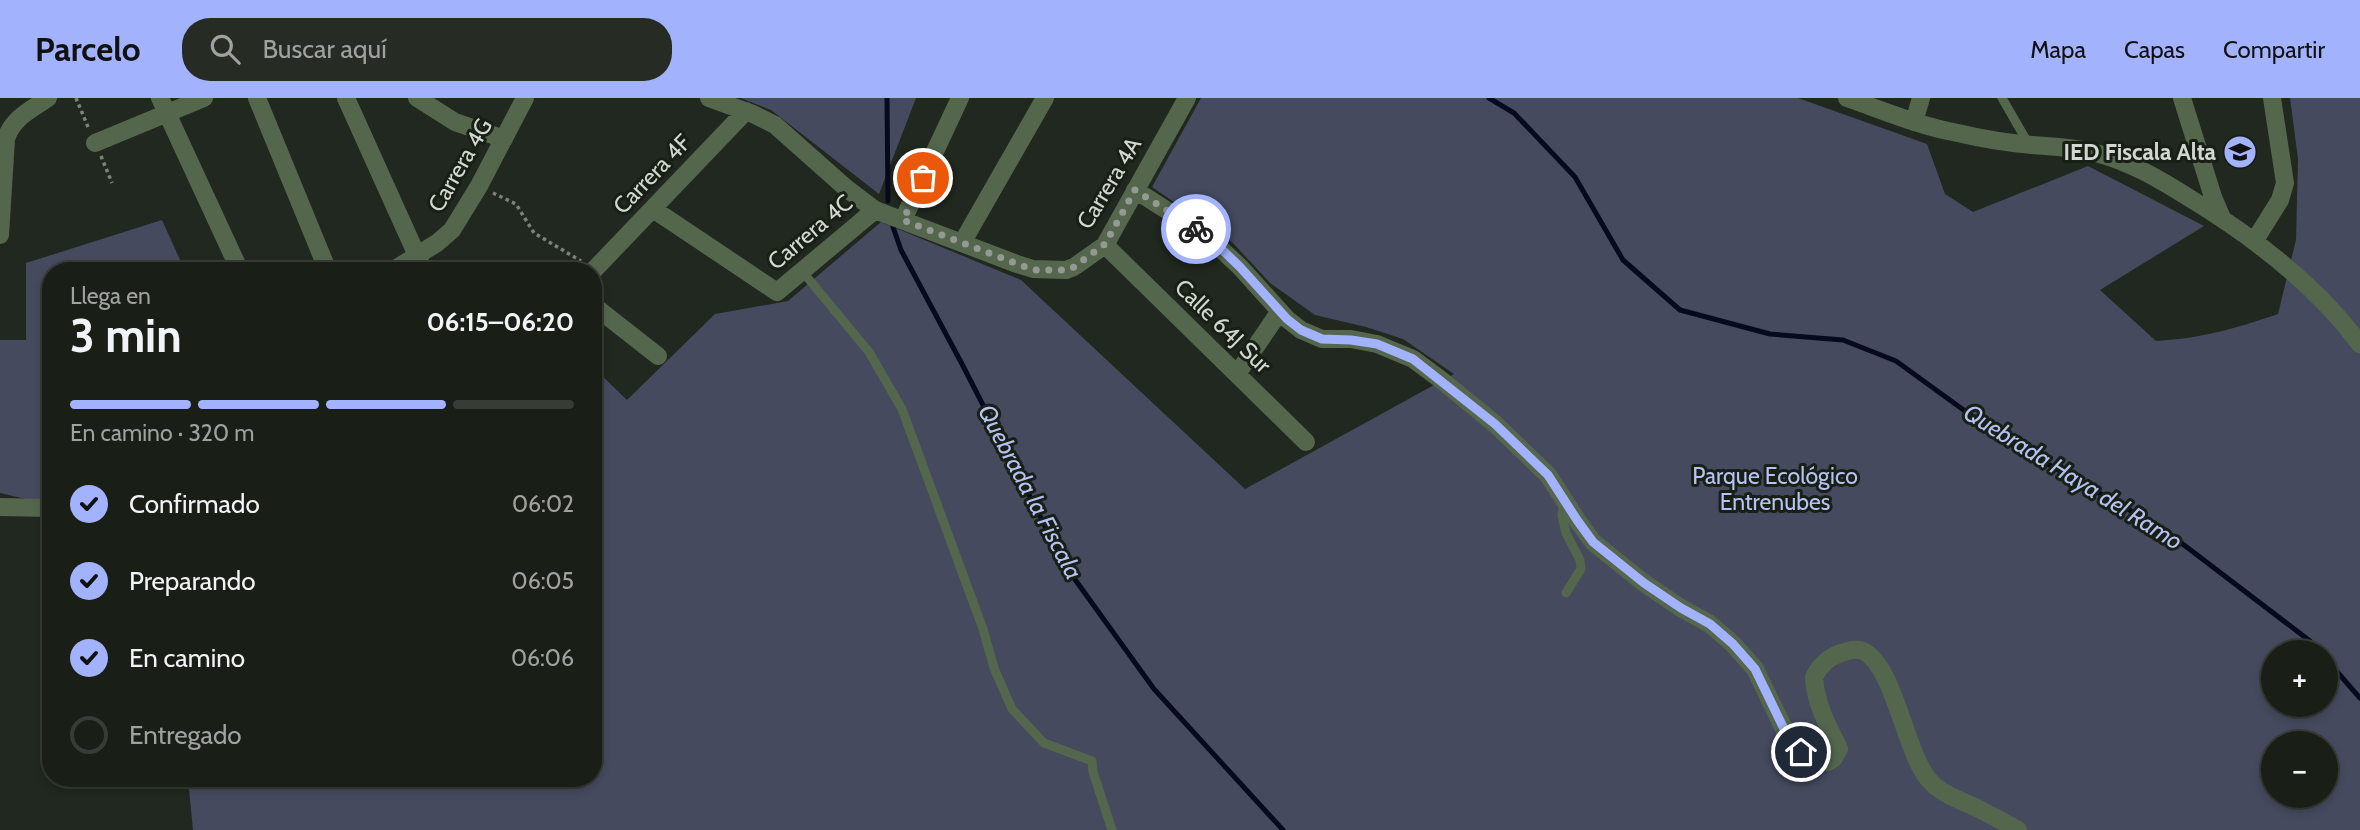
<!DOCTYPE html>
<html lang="es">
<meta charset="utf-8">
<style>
:root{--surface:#191e17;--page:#262b24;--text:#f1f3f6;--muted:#9fa2a1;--line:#373c36;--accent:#a3b2fd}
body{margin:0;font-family:Cabin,sans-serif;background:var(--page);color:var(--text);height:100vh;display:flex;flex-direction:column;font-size:26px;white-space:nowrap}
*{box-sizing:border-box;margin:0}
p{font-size:23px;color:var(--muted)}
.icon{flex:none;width:38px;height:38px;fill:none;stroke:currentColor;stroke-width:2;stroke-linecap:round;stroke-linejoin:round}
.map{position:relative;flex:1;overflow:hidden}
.side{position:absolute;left:42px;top:164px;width:560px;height:525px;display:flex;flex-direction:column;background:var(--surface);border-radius:28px;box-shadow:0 4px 10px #0003,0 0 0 2px var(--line)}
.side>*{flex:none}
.buttons{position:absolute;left:2261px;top:542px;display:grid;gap:14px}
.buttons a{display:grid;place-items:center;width:77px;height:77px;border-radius:50%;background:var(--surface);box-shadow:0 4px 10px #0003,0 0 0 2px var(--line);font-size:35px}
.pin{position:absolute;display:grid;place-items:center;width:60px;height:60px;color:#fff;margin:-30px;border:4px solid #fff;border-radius:50%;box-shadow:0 2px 7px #0007}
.courier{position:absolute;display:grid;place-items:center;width:70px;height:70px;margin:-35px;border:5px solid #a3b2fd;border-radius:50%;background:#fff;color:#222;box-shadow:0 2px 9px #0007}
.summary em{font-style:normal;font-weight:700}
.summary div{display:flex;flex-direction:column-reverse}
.summary{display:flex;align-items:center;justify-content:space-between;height:119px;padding:0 28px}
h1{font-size:46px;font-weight:700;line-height:52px}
.bar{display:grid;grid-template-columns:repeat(4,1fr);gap:10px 7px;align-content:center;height:84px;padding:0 28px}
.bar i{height:9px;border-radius:5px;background:var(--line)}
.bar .selected{background:var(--accent)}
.bar p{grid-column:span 4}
ol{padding:0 28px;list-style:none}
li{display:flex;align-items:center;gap:21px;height:77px}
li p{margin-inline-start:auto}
li .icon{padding:7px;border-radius:50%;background:var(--accent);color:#111;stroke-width:4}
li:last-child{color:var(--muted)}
li i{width:38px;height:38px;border:4px solid var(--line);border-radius:50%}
header{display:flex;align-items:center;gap:42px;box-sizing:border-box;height:98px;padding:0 35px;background:var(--accent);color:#111}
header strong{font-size:33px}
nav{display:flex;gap:38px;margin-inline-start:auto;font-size:24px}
.search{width:490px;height:63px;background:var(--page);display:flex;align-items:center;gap:18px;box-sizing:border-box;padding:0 24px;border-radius:28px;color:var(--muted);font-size:26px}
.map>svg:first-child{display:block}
.green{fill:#454a5e;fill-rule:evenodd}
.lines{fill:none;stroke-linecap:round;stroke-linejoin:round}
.stream{stroke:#070a1d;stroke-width:5}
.path{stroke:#7d837b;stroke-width:3.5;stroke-dasharray:3.5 3.5;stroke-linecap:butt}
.lane{stroke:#54674d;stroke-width:9}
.street{stroke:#54674d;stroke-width:18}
.done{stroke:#949a93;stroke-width:7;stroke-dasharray:0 12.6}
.route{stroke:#a3b2fd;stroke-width:9}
.labels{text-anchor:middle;stroke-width:6;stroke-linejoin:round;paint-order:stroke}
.poi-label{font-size:23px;font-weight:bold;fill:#d2d7d1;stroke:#181f15;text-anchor:end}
.street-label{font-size:23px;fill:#d2d7d1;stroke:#181f15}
.park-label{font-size:23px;fill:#b7c2f4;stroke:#181f15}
.water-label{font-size:24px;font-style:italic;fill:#b6c1f3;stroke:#181f15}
</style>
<header>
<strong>Parcelo</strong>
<div class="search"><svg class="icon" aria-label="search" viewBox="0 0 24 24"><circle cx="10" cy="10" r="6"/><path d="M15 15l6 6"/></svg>Buscar aquí</div>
<nav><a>Mapa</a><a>Capas</a><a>Compartir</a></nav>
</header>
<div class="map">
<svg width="2360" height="732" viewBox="0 0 2360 732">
<rect width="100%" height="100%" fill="#21281f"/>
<!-- green -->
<path class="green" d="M 741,0 L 916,0 L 879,96 L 771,12 Z
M 1201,0 L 1798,0 L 1927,46 L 1945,96 L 1973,114 L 2088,68 L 2204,128 L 2100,192 L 2156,243 C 2203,240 2234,231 2278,216 L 2296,142 L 2298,61 L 2290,0 L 2360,0 L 2360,732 L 193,732 L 188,681 L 593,681 L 593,269 L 627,302 L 715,216 L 788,203 L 881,124 L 1021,182 L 1245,391 L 1454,276 L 1403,241 L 1366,229 L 1315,217 L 1270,185 L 1232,144 L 1152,89 ZM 2273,555 L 2326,555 L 2326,607 L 2273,607 ZM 2273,646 L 2326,646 L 2326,698 L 2273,698 Z
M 162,122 L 185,173 L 51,173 L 51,411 L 26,401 L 0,395 L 0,242 L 26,242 L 26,165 Z"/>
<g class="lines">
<!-- stream -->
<path class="stream" d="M 887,0 L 888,103
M 1489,0 L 1514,15 L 1575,79 L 1623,162 L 1680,212 L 1770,236 L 1843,242 L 1896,263 L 2005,342 L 2163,431 L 2310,543 L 2320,555
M 893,129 L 901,152 L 962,266 L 1066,469 L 1154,591 L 1283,732
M 2326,561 L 2360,600"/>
<!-- path -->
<path class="path" d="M 76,0 L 88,29
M 101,58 L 112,85
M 493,95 L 516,106 L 534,135 L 581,163"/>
<!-- lane -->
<path class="lane" d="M 2002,0 L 2028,45
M 802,173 L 869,254 L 902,311 L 983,531 L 994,570 L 1012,611 L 1044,645 L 1092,663 L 1093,674 L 1112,732
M 1563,407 L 1562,418 L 1566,435 L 1580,462 L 1581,471 L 1566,495"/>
<!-- street -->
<path class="street" d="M 160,0 L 240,173
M 257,0 L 328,173
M 346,0 L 424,173
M 417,0 L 455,24 L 504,41
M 709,0 L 753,16 L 775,27 L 846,90 L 875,112 L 1017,166 L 1033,171 L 1066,172 L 1074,169 L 1105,147 L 1187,0
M 1847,0 C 1882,12 1917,27 1953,34 C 1979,40 2006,45 2032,47 C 2054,49 2075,49 2096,55 C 2131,64 2161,82 2191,101 C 2255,140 2315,186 2360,246
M 2182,0 L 2213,99 L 2222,120
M 1914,24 L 1921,0
M 95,45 L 204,0
M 1135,92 L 1207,138 L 1240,169 L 1287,221 L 1301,232 L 1322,241 L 1351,241 L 1377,246 L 1413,261 L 1440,281 L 1495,326 L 1548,377 L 1577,422 L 1593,444 L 1644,485 L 1681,510 L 1710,526 L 1733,546 L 1755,571 L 1785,633 L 1801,654 L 1817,664 L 1828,664 L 1834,660 L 1839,651 C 1836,642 1832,638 1829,630 C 1821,613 1815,598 1814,579 C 1820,567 1829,559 1841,555 C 1848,553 1856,550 1863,553 C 1894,567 1905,654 1929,682 C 1940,695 1959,702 1975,709 C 1989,716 2004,724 2018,732
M 653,111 L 777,194 L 875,112
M 903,122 L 960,0
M 0,137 L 6,41 C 12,20 31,12 48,0
M 2255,142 L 2280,102 L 2285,85 L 2272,0
M 962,145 L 1045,0
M 1105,147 L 1306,344
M 392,173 L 437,145 L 452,132 L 479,88 L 525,0
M 593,173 L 746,13
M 593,207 L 658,258
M 1237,276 L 1280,213
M 0,409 L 51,410"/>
</g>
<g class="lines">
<!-- done -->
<path class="done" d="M 923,80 L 903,122 L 1033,172 L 1066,172 L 1074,169 L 1105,146 L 1135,92 L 1196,131"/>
<!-- route -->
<path class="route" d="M 1196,131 L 1208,138 L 1240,169 L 1287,221 L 1301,232 L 1322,241 L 1351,242 L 1377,246 L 1413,261 L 1495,326 L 1548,377 L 1577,422 L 1593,444 L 1644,485 L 1681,510 L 1710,526 L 1733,546 L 1755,571 L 1785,633 L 1801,654"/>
</g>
<!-- icons -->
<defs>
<symbol id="school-disc" viewBox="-11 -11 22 22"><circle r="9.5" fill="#a3b2fd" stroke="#181f15"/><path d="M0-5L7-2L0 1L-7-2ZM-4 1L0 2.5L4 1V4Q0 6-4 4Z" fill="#111"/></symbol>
</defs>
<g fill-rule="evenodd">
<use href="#school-disc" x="2221" y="35" width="38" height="38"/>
</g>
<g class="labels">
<!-- poi labels -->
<g class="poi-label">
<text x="2216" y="62">IED Fiscala Alta</text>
</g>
<!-- street labels -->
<g class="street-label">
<text transform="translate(460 67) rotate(-60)" y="8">Carrera 4G</text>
<text transform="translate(652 76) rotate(-46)" y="8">Carrera 4F</text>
<text transform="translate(1109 85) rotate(-59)" y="8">Carrera 4A</text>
<text transform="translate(810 134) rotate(-40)" y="8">Carrera 4C</text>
<text transform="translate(1223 228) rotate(44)" y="8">Calle 64J Sur</text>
</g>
<!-- park labels -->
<g class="park-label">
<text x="1775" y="386">Parque Ecológico<tspan x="1775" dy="26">Entrenubes</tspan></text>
</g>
<!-- water labels -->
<g class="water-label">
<text transform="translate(2073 379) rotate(32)" y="8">Quebrada Haya del Ramo</text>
<text transform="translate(1030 394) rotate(62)" y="8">Quebrada la Fiscala</text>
</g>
</g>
</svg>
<div class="buttons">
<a>+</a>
<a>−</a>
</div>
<div class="pin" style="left:923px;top:80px;background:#ea580c"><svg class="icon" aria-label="bag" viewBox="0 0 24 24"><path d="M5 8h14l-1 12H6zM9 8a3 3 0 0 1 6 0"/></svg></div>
<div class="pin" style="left:1801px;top:654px;background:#1f2937"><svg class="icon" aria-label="home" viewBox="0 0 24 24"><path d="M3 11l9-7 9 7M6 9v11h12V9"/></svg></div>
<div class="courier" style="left:1196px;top:131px"><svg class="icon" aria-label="bike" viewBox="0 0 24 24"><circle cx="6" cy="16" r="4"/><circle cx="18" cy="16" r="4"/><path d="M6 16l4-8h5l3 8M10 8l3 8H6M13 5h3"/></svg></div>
<section class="side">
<div class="summary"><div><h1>3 min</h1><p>Llega en</p></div><em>06:15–06:20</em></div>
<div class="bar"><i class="selected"></i><i class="selected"></i><i class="selected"></i><i></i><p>En camino · 320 m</p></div>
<ol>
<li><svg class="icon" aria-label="check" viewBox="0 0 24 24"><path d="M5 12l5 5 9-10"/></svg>Confirmado<p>06:02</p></li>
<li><svg class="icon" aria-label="check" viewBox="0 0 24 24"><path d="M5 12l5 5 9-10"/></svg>Preparando<p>06:05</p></li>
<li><svg class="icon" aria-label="check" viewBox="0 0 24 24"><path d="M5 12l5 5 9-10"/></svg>En camino<p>06:06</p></li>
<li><i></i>Entregado</li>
</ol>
</section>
</div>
